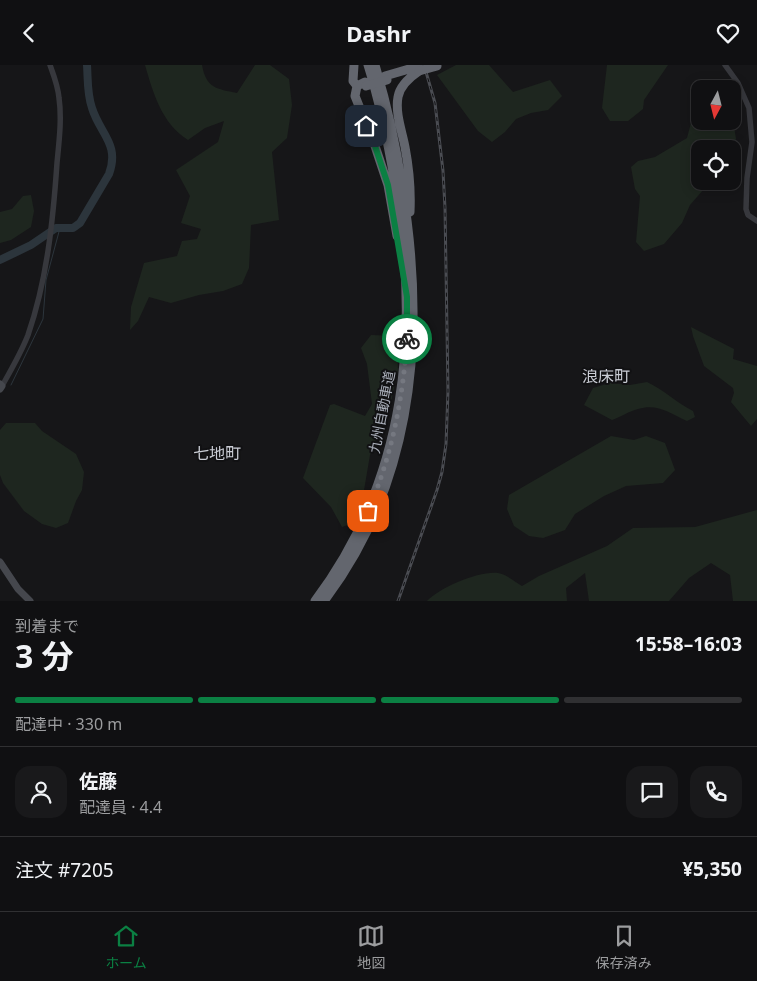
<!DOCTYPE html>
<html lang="ja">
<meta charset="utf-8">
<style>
:root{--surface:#101012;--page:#19191b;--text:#f1f3f6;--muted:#9c9d9f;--line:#303032;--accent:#0b8043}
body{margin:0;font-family:"Noto Sans","Noto Sans JP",sans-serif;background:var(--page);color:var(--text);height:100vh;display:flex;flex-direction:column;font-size:19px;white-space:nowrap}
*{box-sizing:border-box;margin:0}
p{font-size:16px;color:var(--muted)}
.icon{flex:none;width:28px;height:28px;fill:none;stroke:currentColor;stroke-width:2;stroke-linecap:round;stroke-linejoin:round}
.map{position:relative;height:536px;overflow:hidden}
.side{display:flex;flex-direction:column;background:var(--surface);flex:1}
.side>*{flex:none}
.needle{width:32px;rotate:187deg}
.buttons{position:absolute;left:691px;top:15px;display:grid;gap:10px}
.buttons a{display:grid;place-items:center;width:50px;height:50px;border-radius:10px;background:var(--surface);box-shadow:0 2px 12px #0003,0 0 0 1px var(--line);font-size:25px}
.pin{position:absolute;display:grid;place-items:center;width:42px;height:42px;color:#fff;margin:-21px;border-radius:10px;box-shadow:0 2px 8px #0006}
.courier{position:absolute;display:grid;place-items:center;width:50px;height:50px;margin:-25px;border:4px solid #0b8043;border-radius:50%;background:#fff;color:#222;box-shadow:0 1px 6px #0007}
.summary em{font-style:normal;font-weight:700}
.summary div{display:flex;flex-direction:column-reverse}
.summary{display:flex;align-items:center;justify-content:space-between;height:85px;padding:0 15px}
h1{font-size:32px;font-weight:700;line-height:38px}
.bar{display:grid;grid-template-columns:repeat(4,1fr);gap:8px 5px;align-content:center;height:60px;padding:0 15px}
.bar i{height:6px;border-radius:4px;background:var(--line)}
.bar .selected{background:var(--accent)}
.bar p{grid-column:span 4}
.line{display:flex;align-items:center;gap:12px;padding:0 15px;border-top:1px solid var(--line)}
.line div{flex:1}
.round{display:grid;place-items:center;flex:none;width:52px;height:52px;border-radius:15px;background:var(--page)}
header{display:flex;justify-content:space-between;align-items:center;height:65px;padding:0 15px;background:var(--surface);font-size:22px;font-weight:700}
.menu{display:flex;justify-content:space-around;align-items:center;height:70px;border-top:1px solid var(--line);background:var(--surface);font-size:14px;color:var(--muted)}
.menu a{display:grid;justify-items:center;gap:2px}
.menu .selected{color:var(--accent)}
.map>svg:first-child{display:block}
.green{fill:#1e261f}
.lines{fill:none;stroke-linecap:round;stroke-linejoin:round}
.stream{stroke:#2c353c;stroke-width:1}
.river{stroke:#2c353c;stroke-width:8}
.tertiary{stroke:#37383d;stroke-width:5.5}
.secondary{stroke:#45474d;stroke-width:7}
.motorway{stroke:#63666e;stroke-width:9}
.rail-casing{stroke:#4a4c52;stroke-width:3}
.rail{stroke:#111113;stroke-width:1;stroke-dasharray:4;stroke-linecap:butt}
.motorway-bridge{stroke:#63666e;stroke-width:9}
.done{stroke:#757880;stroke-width:5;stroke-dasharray:0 9}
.route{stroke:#0b8043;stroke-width:6}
.labels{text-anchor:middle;stroke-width:4;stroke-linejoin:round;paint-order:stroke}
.street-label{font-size:14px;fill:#a8adb8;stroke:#111113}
.quarter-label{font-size:16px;fill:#c9ccd4;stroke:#111113}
</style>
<header><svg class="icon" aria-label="back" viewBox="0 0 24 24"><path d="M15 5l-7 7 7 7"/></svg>Dashr<svg class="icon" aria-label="heart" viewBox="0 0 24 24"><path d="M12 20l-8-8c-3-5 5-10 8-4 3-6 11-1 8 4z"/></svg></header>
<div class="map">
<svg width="757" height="536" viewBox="0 0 757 536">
<rect width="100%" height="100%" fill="#161618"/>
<!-- green -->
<path class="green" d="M 145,0 L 202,0 C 206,23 217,24 237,28 L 255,0 L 270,0 L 289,14 L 292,40 L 287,73 L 272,87 L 279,155 L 251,160 L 249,203 L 242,219 L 223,226 L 199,230 L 171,238 L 149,232 L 138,256 L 130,265 L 131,242 L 144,198 L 177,191 L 182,176 L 197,174 L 201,164 L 181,158 L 190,131 L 176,105 L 218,77 L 224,56 L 205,63 L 188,75 C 162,59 153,28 145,0 Z
M 456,0 L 489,0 L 513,27 L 550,15 L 562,31 L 548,45 L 531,48 L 516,54 L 505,67 L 492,77 L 478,66 L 437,10 Z
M 607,0 L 668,0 L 644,35 L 643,44 L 628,56 L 610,56 L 602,43 Z
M 700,49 L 700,56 L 732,56 L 733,55 L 736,74 L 733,86 L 732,84 L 700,84 L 700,116 L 711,116 L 690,140 L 682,158 L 664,179 L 644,186 L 636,177 L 640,131 L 635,124 L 631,102 L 638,96 L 655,92 L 687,73 L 693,50 Z
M 31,130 L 34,146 L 31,162 L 11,175 L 0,178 L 0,147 L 12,144 L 23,131 Z
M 691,262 L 734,284 L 733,294 L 757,301 L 757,354 L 751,361 L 731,337 L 734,328 L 733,323 L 704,301 L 693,271 Z
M 371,270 L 397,271 L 398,305 L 387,355 L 370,390 L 363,431 L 359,445 L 353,458 L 342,462 L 331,442 L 303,413 L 330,340 L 334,339 L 365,351 L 372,339 L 367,299 L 361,283 Z
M 647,317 C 664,325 677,338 693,346 L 695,352 L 687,356 C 670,348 657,338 638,344 C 629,346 621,352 612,355 L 584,340 L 593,323 L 610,318 L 630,320 Z
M 6,358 L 35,358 L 42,366 L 76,389 L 84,407 L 82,425 L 76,436 L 68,458 L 56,463 L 42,459 L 24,446 L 3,418 L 0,410 L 0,365 Z
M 611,371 L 634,375 L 646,371 L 665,378 L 675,405 L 663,418 L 626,421 L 604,431 L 575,449 L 565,465 L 543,473 L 529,471 L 514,461 L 507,444 L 509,430 Z
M 757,445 L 757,536 L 733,536 L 730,510 L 711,498 L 689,513 L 669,536 L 589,536 L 585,508 L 566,523 L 567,536 L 427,536 C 441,522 478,506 498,508 C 506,509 515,517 522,521 L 539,511 L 607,481 L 633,463 L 695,462 Z"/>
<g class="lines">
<!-- stream -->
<path class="stream" d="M 11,320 L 43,254 L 46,215 L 60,163"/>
<!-- river -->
<path class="river" d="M 0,195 L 31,180 L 56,163 L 73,163 L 80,158 L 109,109 C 120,79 100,69 92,43 C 87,29 88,15 87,0"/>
<!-- tertiary -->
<path class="tertiary" d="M 725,0 L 738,18 L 749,43 L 752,77 L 747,113 L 746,144 L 748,150 L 757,156
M 2,321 C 11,305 21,288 28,270 C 47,215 53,156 57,98 C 59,77 62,54 59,33 C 58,21 54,11 50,0"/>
<!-- secondary -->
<path class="secondary" d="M 0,319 L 2,321 L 0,324
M 0,497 L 18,524 L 30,536"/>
<!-- motorway -->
<path class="motorway" d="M 354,0 L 353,16 L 357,21
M 385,11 L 423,0
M 365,17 L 357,21 L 355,31 L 375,81 L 388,120 L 397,171
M 410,147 C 411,125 409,103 405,82 C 402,66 395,48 398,32 C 400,20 410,12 419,6
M 315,536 C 408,412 420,266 395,118 C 388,78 380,38 368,0
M 324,536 C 416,415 426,266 402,121 C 396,80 387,40 375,0"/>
<defs>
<path id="rail" d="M 398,536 L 437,425 L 442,407 L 446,379 L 448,326 L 445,143 L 443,106 L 435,38 L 424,0"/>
</defs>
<!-- rail casing -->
<use href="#rail" class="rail-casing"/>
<!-- rail -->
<use href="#rail" class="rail"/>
<!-- motorway-bridge -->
<path class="motorway-bridge" d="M 419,6 L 437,1
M 366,21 L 387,15"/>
</g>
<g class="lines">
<!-- done -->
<path class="done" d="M 368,446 C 392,391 403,333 407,274"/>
<!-- route -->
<path class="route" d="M 366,61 L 375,81 L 388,120 L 407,232 L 407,274"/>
</g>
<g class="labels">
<!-- street labels -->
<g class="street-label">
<text transform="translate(382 347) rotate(-79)" y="5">九州自動車道</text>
</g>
<!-- quarter labels -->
<g class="quarter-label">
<text x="606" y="317">浪床町</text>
<text x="217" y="394">七地町</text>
</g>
</g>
</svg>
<div class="buttons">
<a><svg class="needle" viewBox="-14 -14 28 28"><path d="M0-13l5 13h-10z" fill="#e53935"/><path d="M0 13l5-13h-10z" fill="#9c9d9f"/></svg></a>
<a><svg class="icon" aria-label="locate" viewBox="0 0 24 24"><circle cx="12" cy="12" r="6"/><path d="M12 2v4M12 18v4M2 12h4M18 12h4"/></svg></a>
</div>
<div class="pin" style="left:368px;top:446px;background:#ea580c"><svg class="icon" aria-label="bag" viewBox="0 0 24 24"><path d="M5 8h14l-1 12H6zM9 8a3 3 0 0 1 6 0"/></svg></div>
<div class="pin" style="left:366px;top:61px;background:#1f2937"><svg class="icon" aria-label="home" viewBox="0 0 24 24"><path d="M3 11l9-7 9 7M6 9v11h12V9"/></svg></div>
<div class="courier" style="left:407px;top:274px"><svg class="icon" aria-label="bike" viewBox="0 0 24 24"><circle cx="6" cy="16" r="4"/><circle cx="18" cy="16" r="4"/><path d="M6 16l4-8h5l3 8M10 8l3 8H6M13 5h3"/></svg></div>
</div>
<section class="side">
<div class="summary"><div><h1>3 分</h1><p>到着まで</p></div><em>15:58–16:03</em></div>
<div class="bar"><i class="selected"></i><i class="selected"></i><i class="selected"></i><i></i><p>配達中 · 330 m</p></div>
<div class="line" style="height:90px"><a class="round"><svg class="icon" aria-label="person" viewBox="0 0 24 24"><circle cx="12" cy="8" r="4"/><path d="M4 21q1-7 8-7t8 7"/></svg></a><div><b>佐藤</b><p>配達員 · 4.4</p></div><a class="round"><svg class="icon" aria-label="chat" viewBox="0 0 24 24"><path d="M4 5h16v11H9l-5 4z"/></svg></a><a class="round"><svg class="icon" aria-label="phone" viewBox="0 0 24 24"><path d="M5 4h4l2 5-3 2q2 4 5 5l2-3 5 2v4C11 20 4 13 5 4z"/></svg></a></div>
<div class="line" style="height:65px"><div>注文 #7205</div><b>¥5,350</b></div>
</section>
<nav class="menu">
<a class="selected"><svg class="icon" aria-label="home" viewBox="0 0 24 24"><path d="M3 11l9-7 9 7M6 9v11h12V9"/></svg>ホーム</a>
<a><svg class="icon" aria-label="map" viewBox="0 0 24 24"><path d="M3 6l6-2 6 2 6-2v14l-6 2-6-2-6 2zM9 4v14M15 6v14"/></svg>地図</a>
<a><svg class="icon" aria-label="saved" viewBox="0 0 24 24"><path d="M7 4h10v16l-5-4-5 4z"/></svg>保存済み</a>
</nav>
